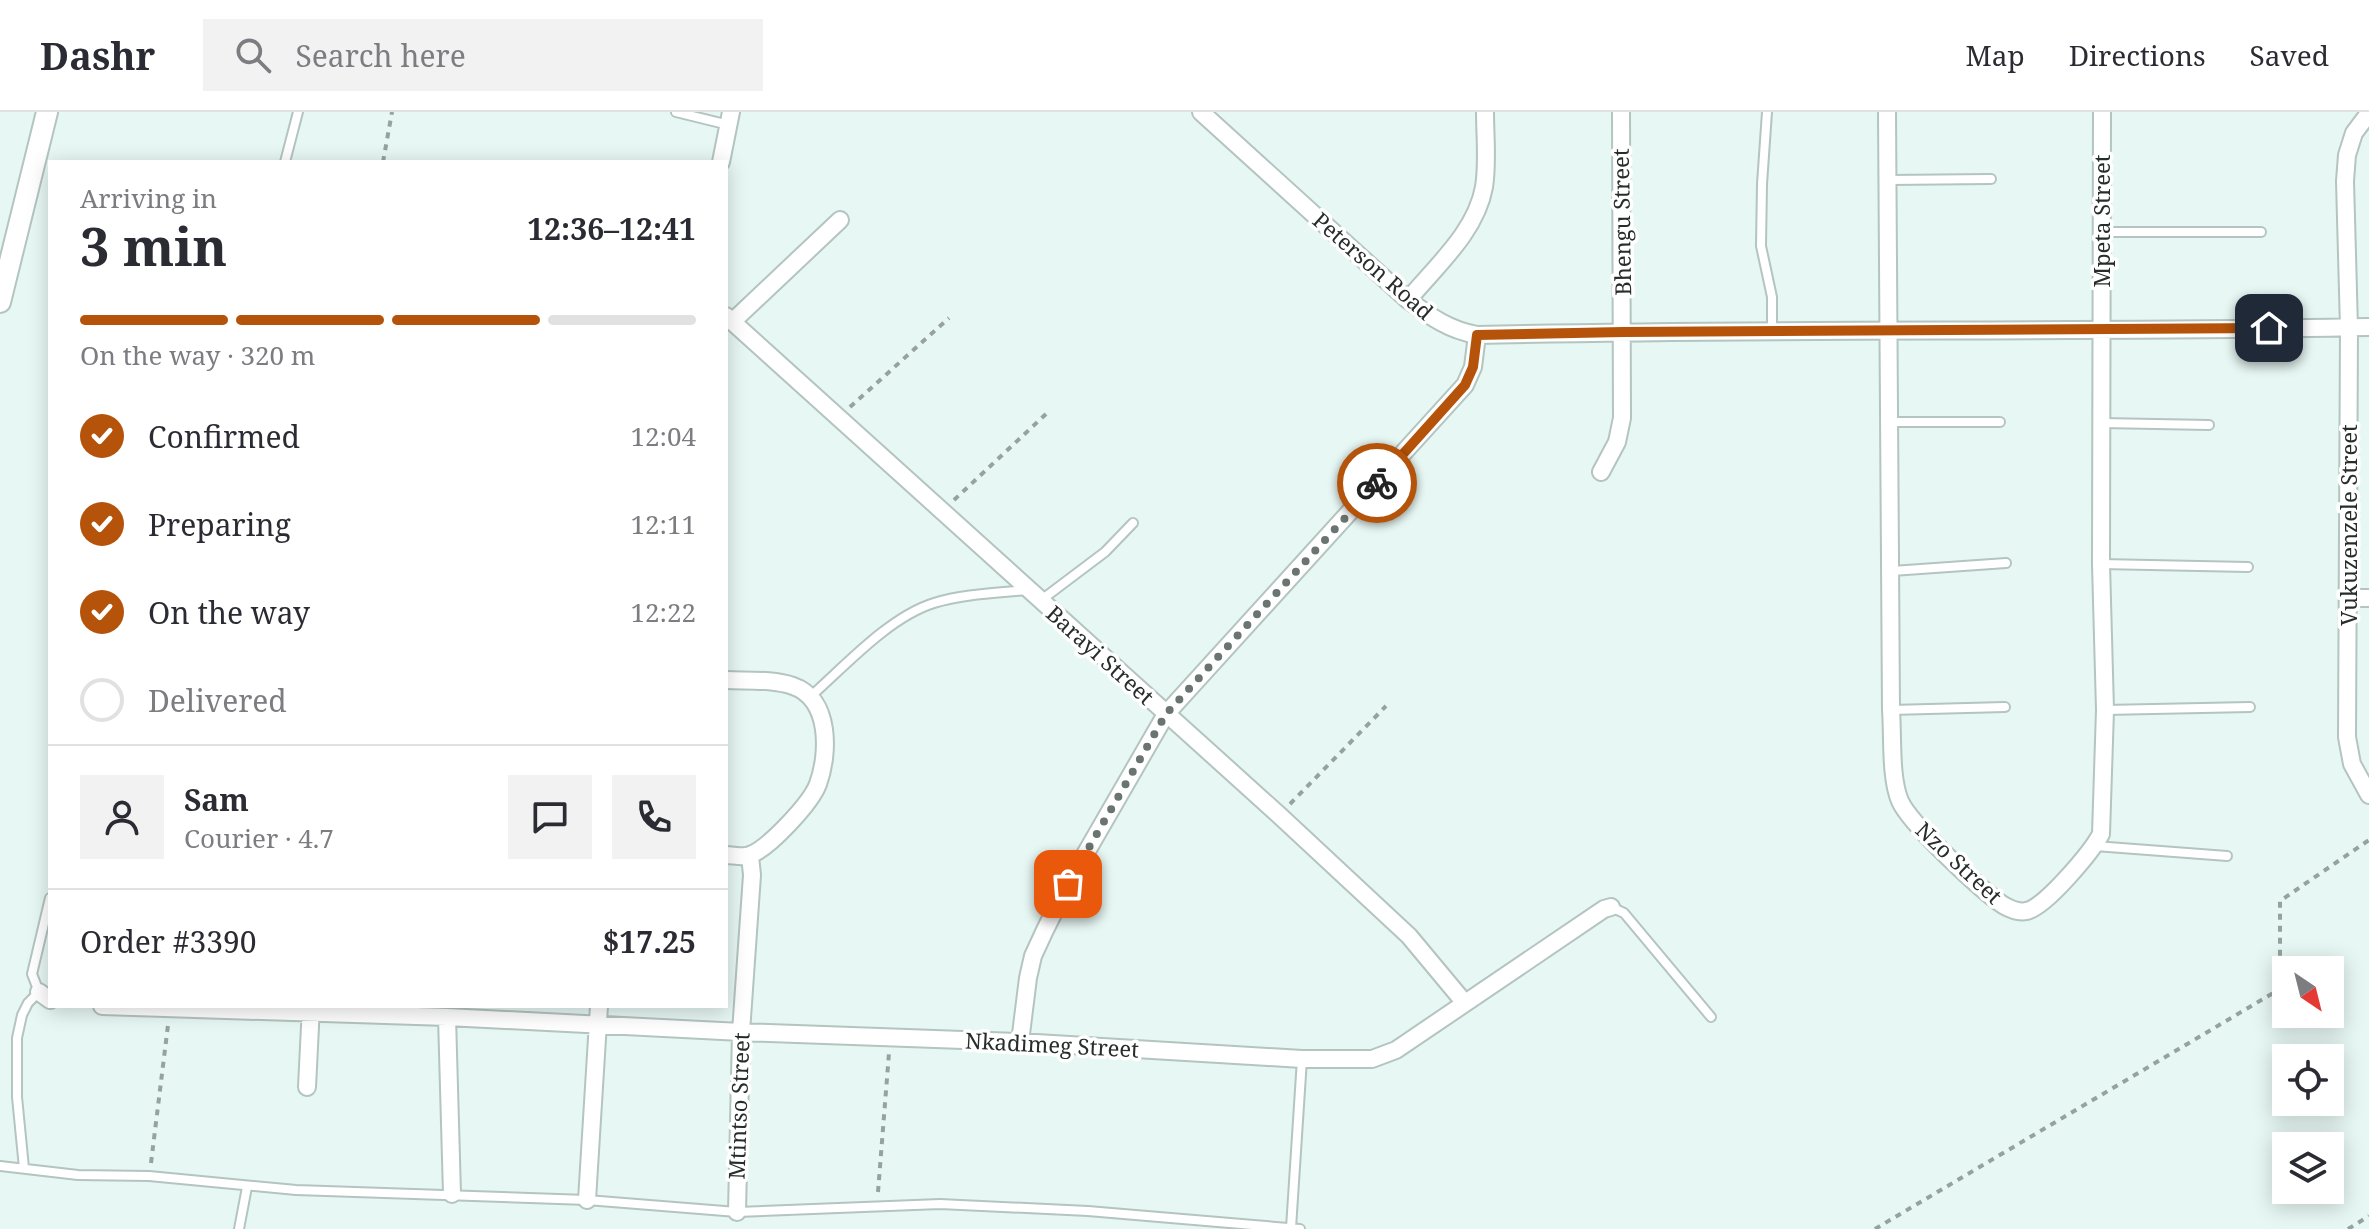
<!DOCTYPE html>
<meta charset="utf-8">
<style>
:root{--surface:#fff;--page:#f2f2f3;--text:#2b2b33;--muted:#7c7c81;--line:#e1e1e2;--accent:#b45309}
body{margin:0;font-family:"Noto Serif",serif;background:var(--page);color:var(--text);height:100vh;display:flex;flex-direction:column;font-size:30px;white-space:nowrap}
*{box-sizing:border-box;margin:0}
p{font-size:26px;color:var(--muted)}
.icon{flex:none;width:44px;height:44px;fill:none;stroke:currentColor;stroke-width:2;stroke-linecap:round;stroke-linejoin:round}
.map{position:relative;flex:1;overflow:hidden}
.panel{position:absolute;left:48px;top:48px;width:680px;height:848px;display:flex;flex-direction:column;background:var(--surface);border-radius:0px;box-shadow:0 4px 20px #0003}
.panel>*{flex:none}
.needle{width:52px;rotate:145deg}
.tools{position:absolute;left:2272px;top:844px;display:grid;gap:16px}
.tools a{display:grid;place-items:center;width:72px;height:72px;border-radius:0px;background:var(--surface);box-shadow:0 4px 20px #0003;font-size:40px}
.pin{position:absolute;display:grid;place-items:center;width:68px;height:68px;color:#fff;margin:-34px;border-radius:16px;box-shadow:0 4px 12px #0006}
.courier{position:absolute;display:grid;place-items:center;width:80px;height:80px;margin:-40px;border:6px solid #b45309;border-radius:50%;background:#fff;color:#222;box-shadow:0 2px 10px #0007}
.headline em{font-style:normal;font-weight:700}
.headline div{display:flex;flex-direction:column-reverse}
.headline{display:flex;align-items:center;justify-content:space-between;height:136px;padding:0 32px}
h1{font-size:52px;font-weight:700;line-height:60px}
.bar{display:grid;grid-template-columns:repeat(4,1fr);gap:12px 8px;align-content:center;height:96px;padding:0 32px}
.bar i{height:10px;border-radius:6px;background:var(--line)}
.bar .selected{background:var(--accent)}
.bar p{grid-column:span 4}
.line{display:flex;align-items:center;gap:20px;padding:0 32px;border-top:2px solid var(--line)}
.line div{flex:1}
.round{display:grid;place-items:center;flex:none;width:84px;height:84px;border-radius:0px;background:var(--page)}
ol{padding:0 32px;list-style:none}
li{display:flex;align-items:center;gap:24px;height:88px}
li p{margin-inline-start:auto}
li .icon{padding:8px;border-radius:50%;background:var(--accent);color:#fff;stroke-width:4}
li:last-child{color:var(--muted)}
li i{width:44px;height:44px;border:4px solid var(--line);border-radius:50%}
header{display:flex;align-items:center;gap:48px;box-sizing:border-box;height:112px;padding:0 40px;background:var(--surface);border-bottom:2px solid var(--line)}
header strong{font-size:38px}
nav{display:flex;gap:44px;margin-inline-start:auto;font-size:28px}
.search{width:560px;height:72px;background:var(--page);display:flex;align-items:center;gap:20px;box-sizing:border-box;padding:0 28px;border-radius:0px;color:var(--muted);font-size:30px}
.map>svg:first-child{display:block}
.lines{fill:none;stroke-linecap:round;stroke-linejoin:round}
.service-casing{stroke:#b4c4c0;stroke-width:12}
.minor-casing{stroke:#b4c4c0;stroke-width:20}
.tertiary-casing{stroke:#b4c4c0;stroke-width:24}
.path{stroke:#96a29f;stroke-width:4;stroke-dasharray:6 6;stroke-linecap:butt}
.service{stroke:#fff;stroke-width:8}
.minor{stroke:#fff;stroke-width:16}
.tertiary{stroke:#fff;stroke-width:20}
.done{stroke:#6a7471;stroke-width:8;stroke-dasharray:0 14.4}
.route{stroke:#b45309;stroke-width:10}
.labels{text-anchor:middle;stroke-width:7;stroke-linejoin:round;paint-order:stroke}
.street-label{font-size:22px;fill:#272d2b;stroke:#fff}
</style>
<header>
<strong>Dashr</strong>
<div class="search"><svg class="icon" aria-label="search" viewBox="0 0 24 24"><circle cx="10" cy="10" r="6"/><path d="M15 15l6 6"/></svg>Search here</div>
<nav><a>Map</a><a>Directions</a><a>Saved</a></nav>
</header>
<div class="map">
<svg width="2369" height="1117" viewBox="0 0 2369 1117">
<rect width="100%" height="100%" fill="#e7f7f3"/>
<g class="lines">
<defs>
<path id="service" d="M 676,0 L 729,13
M 1767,0 L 1762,72 L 1761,134 L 1772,185 L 1772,221
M 285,50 L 298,0
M 1888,68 L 1991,67
M 2103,120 L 2261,120
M 1890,310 L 2000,310
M 2102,311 L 2209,313
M 2101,452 L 2248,455
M 1892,459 L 2006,451
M 1040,489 L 1105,440 L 1133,411
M 810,585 C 845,554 889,505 934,491 C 963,482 997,481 1027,478
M 1891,598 L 2005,595
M 2105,598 L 2250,595
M 2095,734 L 2227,744
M 1611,795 L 1624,801 L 1711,905
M 0,1054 L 78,1063 L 149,1064 L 296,1078 L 587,1088 L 737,1100 L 940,1092 L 1088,1099 L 1300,1117
M 24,1056 L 17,985 L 17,926 L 22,903 L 28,891 L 39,880 L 32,862 L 50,786
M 1291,1116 L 1302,947
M 239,1117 L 247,1075"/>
<path id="minor" d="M 1201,0 L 1408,188 C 1431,205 1449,218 1477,223 C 1774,216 2072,221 2369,215
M 1887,0 L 1891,598 C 1893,624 1890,666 1900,689 C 1910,712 1981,778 2003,793 C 2010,797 2018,801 2026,799 C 2045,796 2092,739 2101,722 L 2105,598 L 2101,452 L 2102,0
M 2369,1 L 2354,21 L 2347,43 L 2345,69 L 2349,216 L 2347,625 L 2352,652 L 2369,683
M 721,50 L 731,0
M 1408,188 C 1436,154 1476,120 1484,75 C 1488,51 1485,24 1485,0
M 726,204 L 1279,703 L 1409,824 L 1464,890
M 732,210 L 840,108
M 1601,360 L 1617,330 L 1622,306 L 1621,0
M 2350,486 L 2369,486
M 726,568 C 748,569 773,567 793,574 C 831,587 829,642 818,672 C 811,691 769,736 750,743 C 744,746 733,743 726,743
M 39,880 L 50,888
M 102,894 L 447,905 L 741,920 L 1020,930 L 1302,947 L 1372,947 L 1396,938 L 1604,797 L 1611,795
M 447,905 L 452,1082
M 1020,930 L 1028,866 L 1033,844 L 1045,818 L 1068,772 L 1166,602 L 1465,273 L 1473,255 L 1477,223
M 307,975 L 311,894
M 587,1088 L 599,894
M 737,1100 L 741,920 L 752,763 L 750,744"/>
<path id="tertiary" d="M 0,190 L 47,0"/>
</defs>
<!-- service casing -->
<use href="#service" class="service-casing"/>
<!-- minor casing -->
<use href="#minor" class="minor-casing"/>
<!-- tertiary casing -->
<use href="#tertiary" class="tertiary-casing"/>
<!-- path -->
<path class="path" d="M 383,50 L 392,0
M 850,295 L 949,206
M 954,388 L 1046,302
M 1290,692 L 1386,594
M 151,1051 L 168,913
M 878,1080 L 889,941
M 1875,1117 L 2280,877 L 2280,789 L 2369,728
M 2348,1117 L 2369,1104"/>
<!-- service -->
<use href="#service" class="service"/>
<!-- minor -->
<use href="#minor" class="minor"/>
<!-- tertiary -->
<use href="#tertiary" class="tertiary"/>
</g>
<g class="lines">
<!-- done -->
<path class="done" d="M 1068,772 L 1166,602 L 1377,371"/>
<!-- route -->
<path class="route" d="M 1377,371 L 1465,273 L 1473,255 L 1477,223 L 1623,220 L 2269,216"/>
</g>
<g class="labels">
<!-- street labels -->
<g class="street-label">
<text transform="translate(2102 109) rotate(-90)" y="8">Mpeta Street</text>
<text transform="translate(1622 110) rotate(-91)" y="8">Bhengu Street</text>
<text transform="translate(1373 154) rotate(41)" y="8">Peterson Road</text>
<text transform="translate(2349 413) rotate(-90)" y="8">Vukuzenzele Street</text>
<text transform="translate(1100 543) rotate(42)" y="8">Barayi Street</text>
<text transform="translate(1959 751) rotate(43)" y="8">Nzo Street</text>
<text transform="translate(1052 933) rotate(3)" y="8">Nkadimeg Street</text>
<text transform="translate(739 994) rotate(-88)" y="8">Mtintso Street</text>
</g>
</g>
</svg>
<div class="tools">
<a><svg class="needle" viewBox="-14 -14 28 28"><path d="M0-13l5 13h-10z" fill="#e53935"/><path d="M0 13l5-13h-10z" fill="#7c7c81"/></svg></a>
<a><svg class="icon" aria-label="locate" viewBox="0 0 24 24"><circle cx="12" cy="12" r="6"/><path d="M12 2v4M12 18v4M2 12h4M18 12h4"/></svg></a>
<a><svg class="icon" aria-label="layers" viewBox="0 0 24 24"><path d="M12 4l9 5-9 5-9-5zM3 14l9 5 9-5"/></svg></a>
</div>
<div class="pin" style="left:1068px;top:772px;background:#ea580c"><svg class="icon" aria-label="bag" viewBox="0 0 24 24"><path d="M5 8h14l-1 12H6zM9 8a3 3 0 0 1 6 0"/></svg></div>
<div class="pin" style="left:2269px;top:216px;background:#1f2937"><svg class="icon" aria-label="home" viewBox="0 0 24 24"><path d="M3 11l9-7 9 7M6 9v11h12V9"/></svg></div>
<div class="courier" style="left:1377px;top:371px"><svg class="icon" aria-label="bike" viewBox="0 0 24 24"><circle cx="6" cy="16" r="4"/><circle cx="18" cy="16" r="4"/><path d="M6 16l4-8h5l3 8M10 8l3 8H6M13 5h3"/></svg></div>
<section class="panel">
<div class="headline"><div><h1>3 min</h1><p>Arriving in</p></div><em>12:36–12:41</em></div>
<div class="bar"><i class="selected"></i><i class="selected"></i><i class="selected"></i><i></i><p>On the way · 320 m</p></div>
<ol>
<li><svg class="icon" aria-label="check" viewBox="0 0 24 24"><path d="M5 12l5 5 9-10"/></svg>Confirmed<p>12:04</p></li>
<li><svg class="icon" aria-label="check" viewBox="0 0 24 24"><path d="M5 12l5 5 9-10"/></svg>Preparing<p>12:11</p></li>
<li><svg class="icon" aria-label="check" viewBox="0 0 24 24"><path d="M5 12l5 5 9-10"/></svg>On the way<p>12:22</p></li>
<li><i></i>Delivered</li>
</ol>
<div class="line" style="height:144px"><a class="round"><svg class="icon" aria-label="person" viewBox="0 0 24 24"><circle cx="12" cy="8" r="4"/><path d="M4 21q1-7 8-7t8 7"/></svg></a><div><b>Sam</b><p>Courier · 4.7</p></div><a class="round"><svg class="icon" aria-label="chat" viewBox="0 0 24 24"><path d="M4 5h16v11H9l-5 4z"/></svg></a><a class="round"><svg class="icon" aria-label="phone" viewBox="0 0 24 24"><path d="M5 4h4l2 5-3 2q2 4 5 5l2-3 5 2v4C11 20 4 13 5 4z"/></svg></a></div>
<div class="line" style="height:104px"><div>Order #3390</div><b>$17.25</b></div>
</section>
</div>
